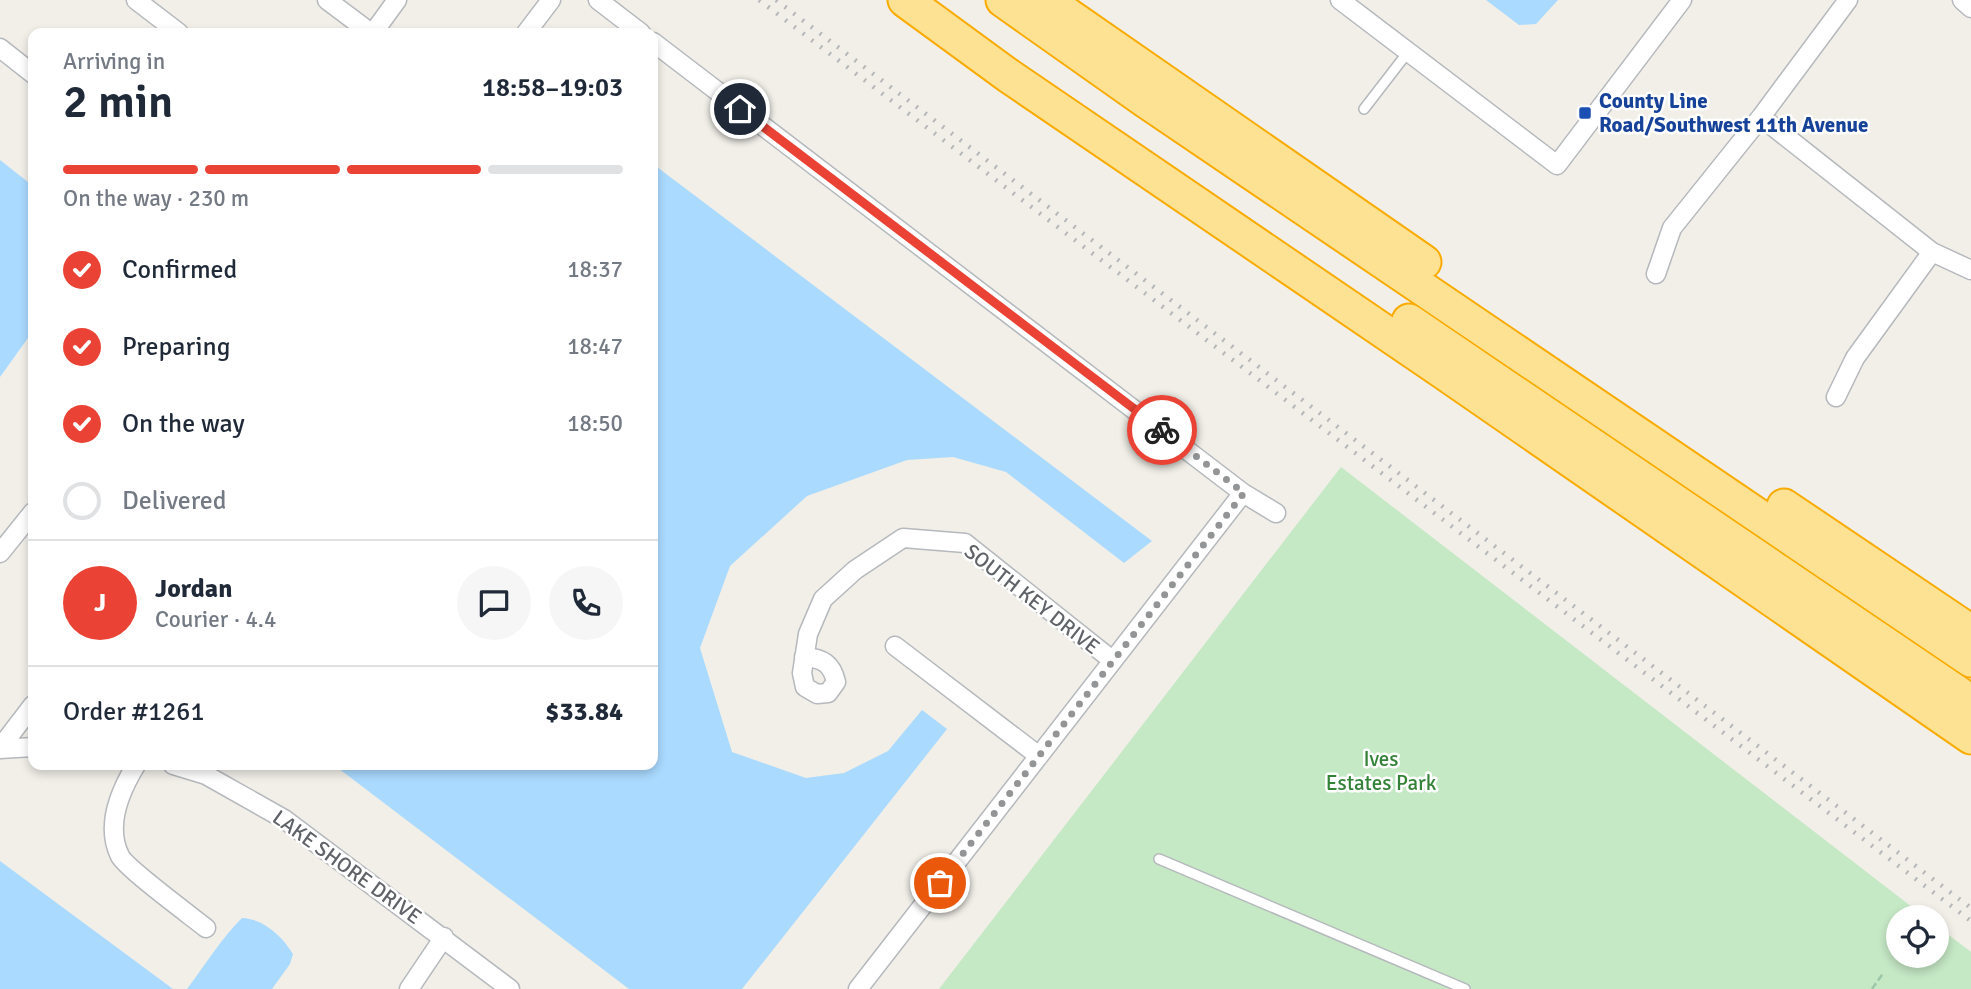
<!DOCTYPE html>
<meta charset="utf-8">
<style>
:root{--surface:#fff;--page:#f6f6f7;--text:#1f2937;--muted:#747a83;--line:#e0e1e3;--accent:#ea4335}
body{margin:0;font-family:Signika,sans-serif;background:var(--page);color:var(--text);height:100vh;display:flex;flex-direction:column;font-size:26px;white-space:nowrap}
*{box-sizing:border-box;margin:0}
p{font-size:23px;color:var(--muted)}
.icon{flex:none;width:38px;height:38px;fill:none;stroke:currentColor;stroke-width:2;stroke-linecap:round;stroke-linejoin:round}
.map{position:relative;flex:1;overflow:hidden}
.side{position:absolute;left:28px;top:28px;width:630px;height:742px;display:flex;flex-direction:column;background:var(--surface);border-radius:14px;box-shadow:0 4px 10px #0003}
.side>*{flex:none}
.fabs{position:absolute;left:1886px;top:905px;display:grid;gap:14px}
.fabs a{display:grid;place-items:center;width:63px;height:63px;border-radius:50%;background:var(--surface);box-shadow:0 4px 10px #0003;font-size:35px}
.pin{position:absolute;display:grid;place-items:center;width:60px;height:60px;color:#fff;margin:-30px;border:4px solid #fff;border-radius:50%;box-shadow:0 2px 7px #0007}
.courier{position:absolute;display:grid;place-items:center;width:70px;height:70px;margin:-35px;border:5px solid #ea4335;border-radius:50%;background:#fff;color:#222;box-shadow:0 2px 9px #0007}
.overview em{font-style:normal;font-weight:600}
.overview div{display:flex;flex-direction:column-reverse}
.overview{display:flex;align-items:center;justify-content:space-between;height:119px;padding:0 35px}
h1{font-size:46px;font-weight:600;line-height:52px}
.bar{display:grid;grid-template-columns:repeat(4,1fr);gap:10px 7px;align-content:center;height:84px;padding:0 35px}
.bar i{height:9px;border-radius:5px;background:var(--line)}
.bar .selected{background:var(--accent)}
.bar p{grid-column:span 4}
.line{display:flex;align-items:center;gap:18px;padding:0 35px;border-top:2px solid var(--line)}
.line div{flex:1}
.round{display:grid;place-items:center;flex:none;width:74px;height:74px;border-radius:37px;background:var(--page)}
ol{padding:0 35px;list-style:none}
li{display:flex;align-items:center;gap:21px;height:77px}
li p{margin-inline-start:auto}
li .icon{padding:7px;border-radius:50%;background:var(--accent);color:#fff;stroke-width:4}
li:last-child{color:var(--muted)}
li i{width:38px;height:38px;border:4px solid var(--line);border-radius:50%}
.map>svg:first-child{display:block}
.green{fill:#c5e8c5}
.water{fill:#aadaff}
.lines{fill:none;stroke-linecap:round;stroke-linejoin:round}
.lane-casing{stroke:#b5b8bc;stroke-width:12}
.street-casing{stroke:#b5b8bc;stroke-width:21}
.highway-casing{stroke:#f9ab00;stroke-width:37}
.path{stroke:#9cc7a9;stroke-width:2.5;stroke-dasharray:7 3.5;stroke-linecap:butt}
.lane{stroke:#fff;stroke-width:9}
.street{stroke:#fff;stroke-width:18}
.highway{stroke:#fde293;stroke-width:33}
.rail{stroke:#b6b7b8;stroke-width:4.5;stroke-dasharray:2 9;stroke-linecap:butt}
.done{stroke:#929495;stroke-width:7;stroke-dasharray:0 12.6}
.route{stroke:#ea4335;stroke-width:9}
.transit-dot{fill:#1a4fb4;stroke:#fff;stroke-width:2.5}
.labels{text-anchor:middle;stroke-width:5;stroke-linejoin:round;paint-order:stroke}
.transit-label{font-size:21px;font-weight:bold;fill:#164399;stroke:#fff;text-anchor:start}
.street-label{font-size:21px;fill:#5f6368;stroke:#fff}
.park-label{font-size:21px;fill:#348238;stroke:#fff}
</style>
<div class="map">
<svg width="1971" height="989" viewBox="0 0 1971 989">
<rect width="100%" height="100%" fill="#f1efe8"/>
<!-- green -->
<path class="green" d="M 1341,467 L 1925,917 L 1899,917 L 1899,956 L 1937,956 L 1937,926 L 1971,952 L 1971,989 L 939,989 Z"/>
<!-- water -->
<path class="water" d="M 1486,0 L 1558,0 L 1536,24 L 1519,25 Z
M 0,160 L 33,186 L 33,331 L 0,377 Z
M 653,164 L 1152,541 L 1124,563 L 1006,472 L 953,457 L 907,460 L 807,496 L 730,566 L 700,648 L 732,752 L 806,778 L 844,773 L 888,751 L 922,710 L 947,729 L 742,989 L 629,989 L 334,765 L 653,765 Z
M 0,861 L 173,989 L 0,989 Z
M 242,918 C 264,919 282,936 293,954 L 290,964 L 272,989 L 187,989 C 205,965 221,939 242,918 Z"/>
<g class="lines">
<defs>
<path id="lane" d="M 1364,109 L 1408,52
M 1159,859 L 1465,989"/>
<path id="street" d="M 136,0 L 179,33
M 327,0 L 371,33
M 598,0 L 641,33
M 1340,0 L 1557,165 L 1682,0
M 1962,0 L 1971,8
M 373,33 L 397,0
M 526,33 L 551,0
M 653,42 L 1243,493
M 0,48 L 33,74
M 1761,117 L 1932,252 L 1971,270
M 1656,274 L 1672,228 L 1761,117 L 1848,0
M 1836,397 L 1855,358 L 1932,252
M 0,553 L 33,512
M 895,646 L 1039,756
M 804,657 C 823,658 832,664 836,682 L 828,693 L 817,694 L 805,687 L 802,673 L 808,634 L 823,599 L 855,570 L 903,538 L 965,543 L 1112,660
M 0,748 L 33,705
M 0,749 L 33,747
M 136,765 C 120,791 105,826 120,856 C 126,868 191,916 206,928
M 173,765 L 206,775 L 284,819 L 510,989
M 409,989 L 444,937
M 858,989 L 1243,493 L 1276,513"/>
<path id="highway" d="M 905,0 L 1009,76 L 1442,371 L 1971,737
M 1003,0 L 1146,101 L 1971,660
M 1046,0 L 1424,262
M 1409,321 L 1971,702
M 1784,506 L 1971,632"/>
</defs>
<!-- lane casing -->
<use href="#lane" class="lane-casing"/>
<!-- street casing -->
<use href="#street" class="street-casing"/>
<!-- highway casing -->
<use href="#highway" class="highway-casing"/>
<!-- path -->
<path class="path" d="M 1872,989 L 1884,972"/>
<!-- lane -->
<use href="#lane" class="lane"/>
<!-- street -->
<use href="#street" class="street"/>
<!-- highway -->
<use href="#highway" class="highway"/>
<!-- rail -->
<path class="rail" d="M 759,0 L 1971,921
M 776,0 L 1971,908"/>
</g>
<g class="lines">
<!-- done -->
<path class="done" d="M 940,883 L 1244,493 L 1162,430"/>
<!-- route -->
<path class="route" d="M 740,109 L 1162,430"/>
</g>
<!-- markers -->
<rect class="transit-dot" x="1578" y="106" width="14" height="14" rx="3.5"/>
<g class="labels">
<!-- transit labels -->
<g class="transit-label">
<text x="1599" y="108">County Line<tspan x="1599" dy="24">Road/Southwest 11th Avenue</tspan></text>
</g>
<!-- street labels -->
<g class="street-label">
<text transform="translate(1032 599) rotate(38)" y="7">SOUTH KEY DRIVE</text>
<text transform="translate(347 867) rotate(36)" y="7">LAKE SHORE DRIVE</text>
</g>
<!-- park labels -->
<g class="park-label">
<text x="1381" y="766">Ives<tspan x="1381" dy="24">Estates Park</tspan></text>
</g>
</g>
</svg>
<div class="fabs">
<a><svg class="icon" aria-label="locate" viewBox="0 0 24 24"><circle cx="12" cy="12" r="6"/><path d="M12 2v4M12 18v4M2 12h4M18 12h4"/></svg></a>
</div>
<div class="pin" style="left:940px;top:883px;background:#ea580c"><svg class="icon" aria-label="bag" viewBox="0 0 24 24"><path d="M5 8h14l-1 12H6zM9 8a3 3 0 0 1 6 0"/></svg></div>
<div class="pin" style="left:740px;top:109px;background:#1f2937"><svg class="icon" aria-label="home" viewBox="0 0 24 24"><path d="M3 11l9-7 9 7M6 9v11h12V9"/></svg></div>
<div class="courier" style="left:1162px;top:430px"><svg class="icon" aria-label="bike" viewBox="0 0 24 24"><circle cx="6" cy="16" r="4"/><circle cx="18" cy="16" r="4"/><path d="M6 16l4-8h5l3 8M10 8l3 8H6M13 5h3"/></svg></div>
<section class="side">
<div class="overview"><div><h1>2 min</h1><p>Arriving in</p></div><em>18:58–19:03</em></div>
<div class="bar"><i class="selected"></i><i class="selected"></i><i class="selected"></i><i></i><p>On the way · 230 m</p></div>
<ol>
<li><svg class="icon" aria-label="check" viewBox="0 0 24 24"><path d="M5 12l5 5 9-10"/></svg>Confirmed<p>18:37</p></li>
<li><svg class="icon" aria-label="check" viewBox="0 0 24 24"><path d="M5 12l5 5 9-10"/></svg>Preparing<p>18:47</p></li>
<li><svg class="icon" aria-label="check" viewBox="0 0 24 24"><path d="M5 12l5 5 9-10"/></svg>On the way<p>18:50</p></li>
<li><i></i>Delivered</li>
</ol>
<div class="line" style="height:126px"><b class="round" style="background:var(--accent);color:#fff">J</b><div><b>Jordan</b><p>Courier · 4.4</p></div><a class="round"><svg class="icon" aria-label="chat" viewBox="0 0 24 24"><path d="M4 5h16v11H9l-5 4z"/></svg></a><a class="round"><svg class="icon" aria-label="phone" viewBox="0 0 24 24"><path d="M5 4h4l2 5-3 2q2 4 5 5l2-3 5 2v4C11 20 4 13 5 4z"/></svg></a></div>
<div class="line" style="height:91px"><div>Order #1261</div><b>$33.84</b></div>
</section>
</div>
